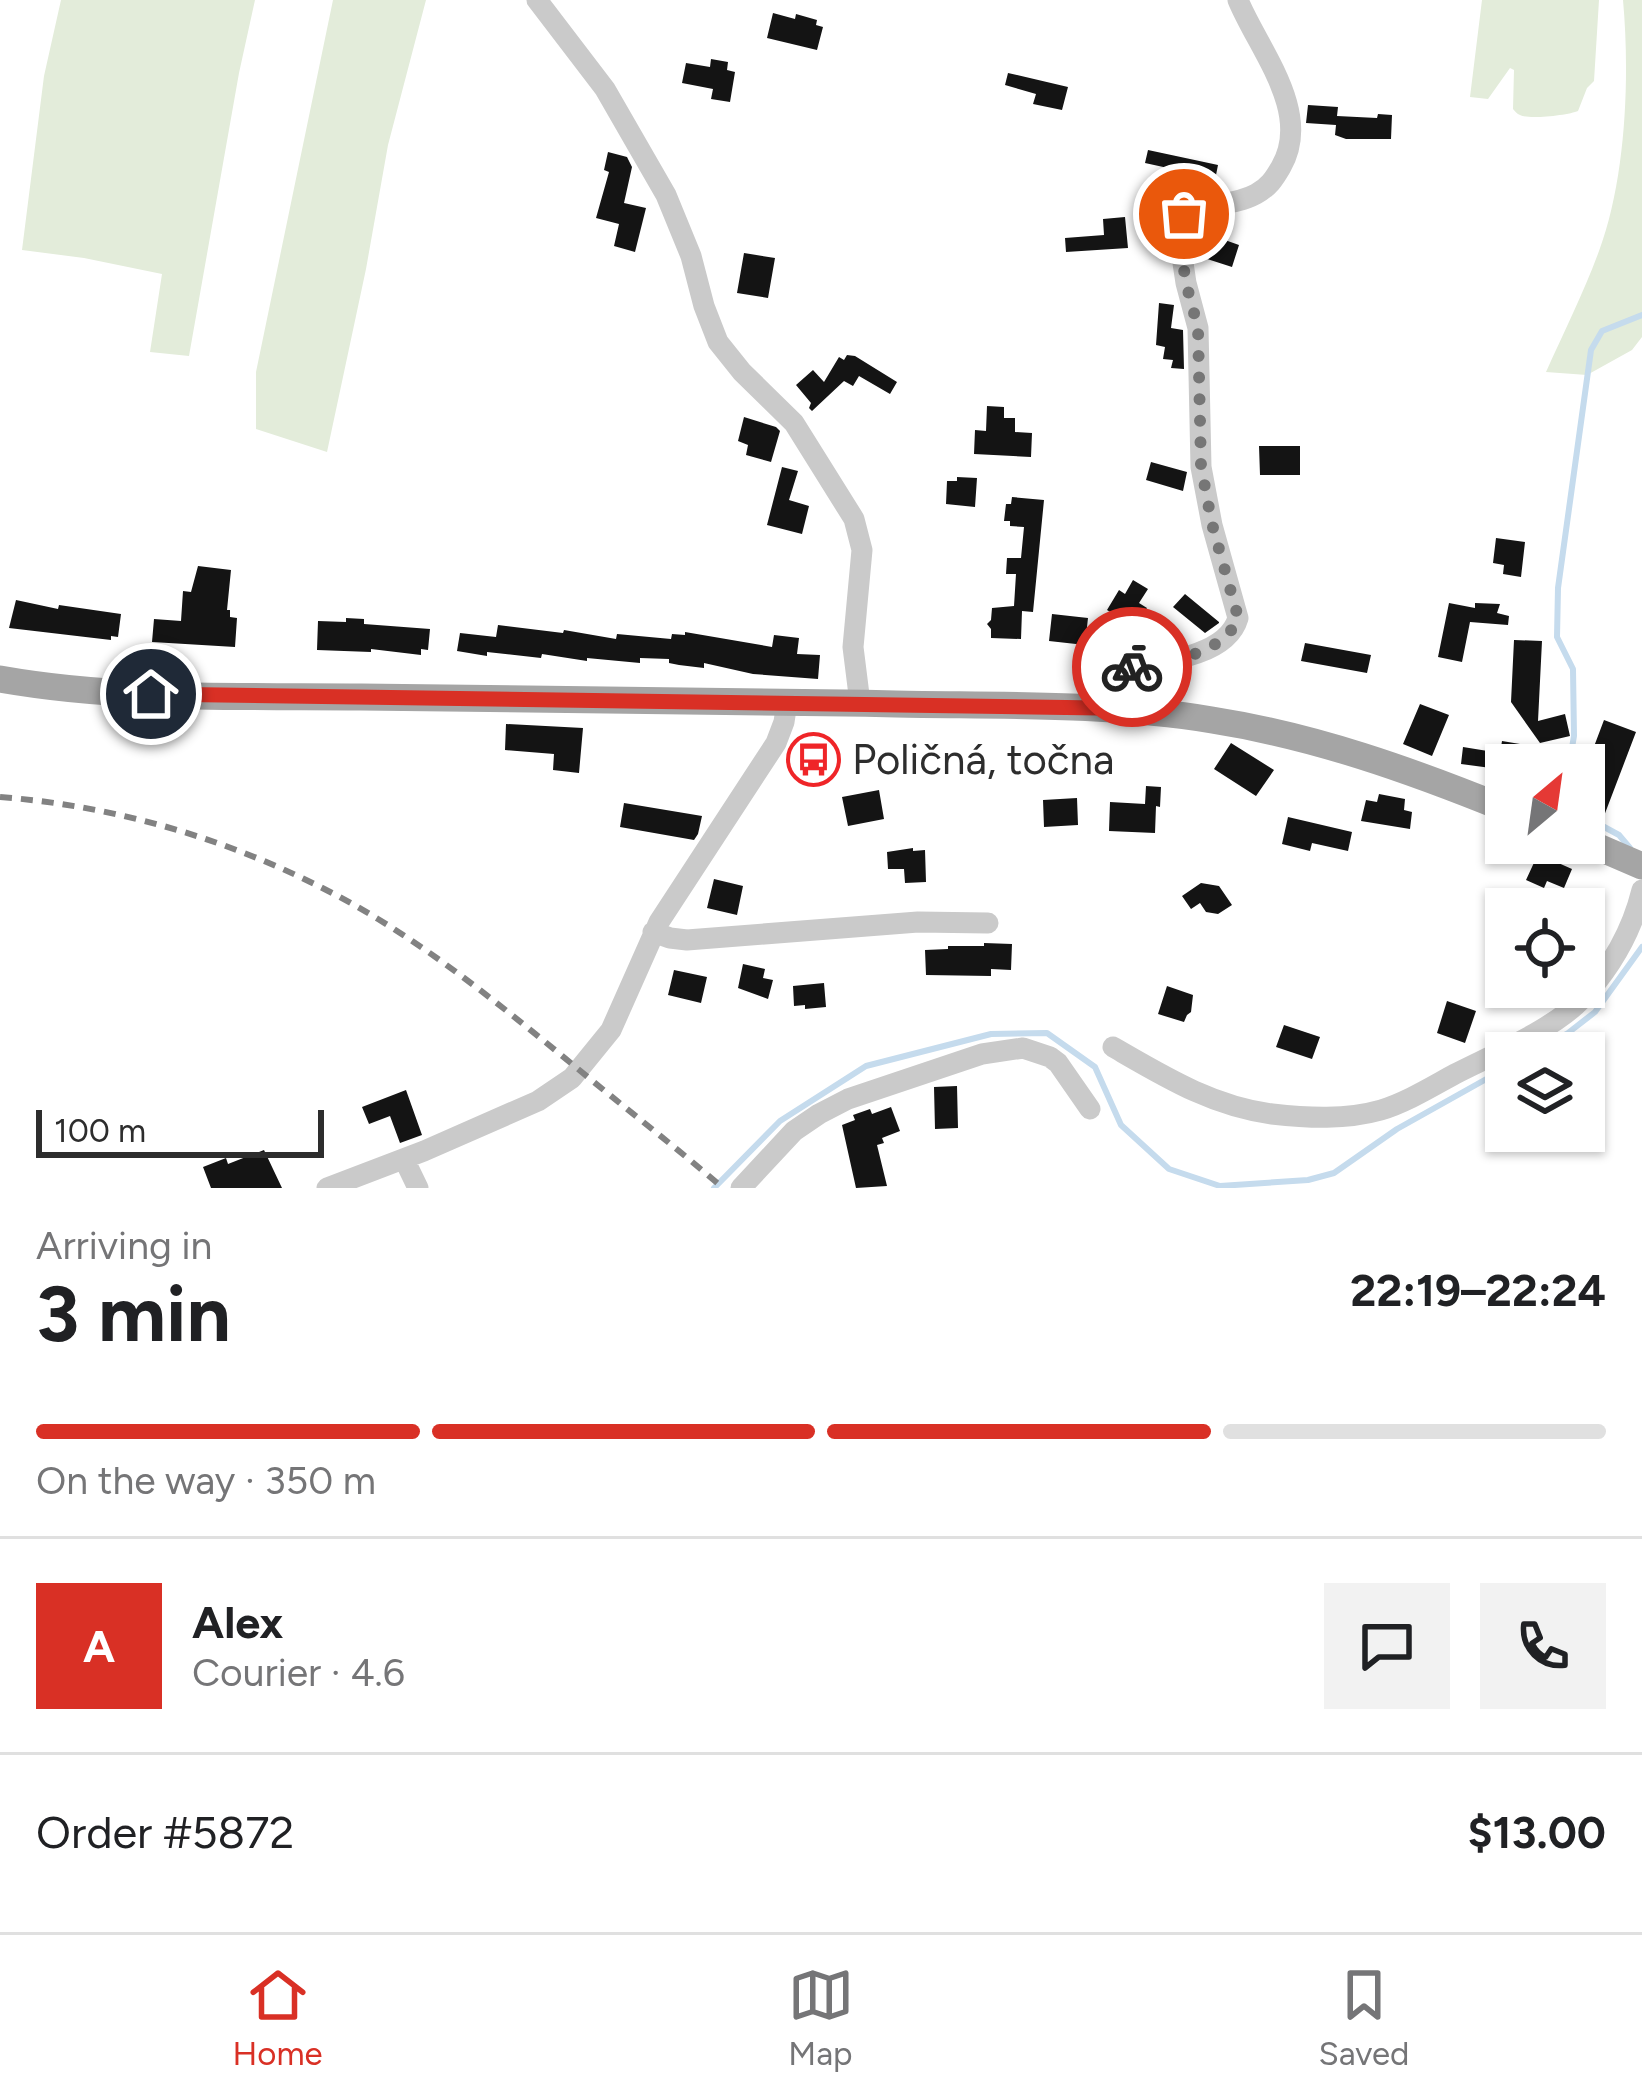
<!DOCTYPE html>
<meta charset="utf-8">
<style>
:root{--surface:#fff;--page:#f2f2f2;--text:#202124;--muted:#757577;--line:#e0e0e0;--accent:#d93025}
body{margin:0;font-family:Figtree,sans-serif;background:var(--page);color:var(--text);height:100vh;display:flex;flex-direction:column;font-size:45px;white-space:nowrap}
*{box-sizing:border-box;margin:0}
p{font-size:39px;color:var(--muted)}
.icon{flex:none;width:66px;height:66px;fill:none;stroke:currentColor;stroke-width:2;stroke-linecap:round;stroke-linejoin:round}
.map{position:relative;height:1188px;overflow:hidden}
.sheet{display:flex;flex-direction:column;background:var(--surface);flex:1}
.sheet>*{flex:none}
.needle{width:78px;rotate:29deg}
.fabs{position:absolute;left:1485px;top:744px;display:grid;gap:24px}
.fabs a{display:grid;place-items:center;width:120px;height:120px;border-radius:0px;background:var(--surface);box-shadow:0 3px 9px #0004;font-size:60px}
.scale{position:absolute;left:36px;bottom:30px;width:288px;box-sizing:border-box;padding-left:12px;border:6px solid #2d2d2d;border-top:0;font-size:33px;line-height:42px;white-space:nowrap;color:#2d2d2d;-webkit-text-stroke:9px #fff;paint-order:stroke}
.pin{position:absolute;display:grid;place-items:center;width:102px;height:102px;color:#fff;margin:-51px;border:6px solid #fff;border-radius:50%;box-shadow:0 3px 12px #0007}
.courier{position:absolute;display:grid;place-items:center;width:120px;height:120px;margin:-60px;border:9px solid #d93025;border-radius:50%;background:#fff;color:#222;box-shadow:0 3px 15px #0007}
.summary em{font-style:normal;font-weight:700}
.summary div{display:flex;flex-direction:column-reverse}
.summary{display:flex;align-items:center;justify-content:space-between;height:204px;padding:0 36px}
h1{font-size:78px;font-weight:700;line-height:90px}
.bar{display:grid;grid-template-columns:repeat(4,1fr);gap:18px 12px;align-content:center;height:144px;padding:0 36px}
.bar i{height:15px;border-radius:9px;background:var(--line)}
.bar .current{background:var(--accent)}
.bar p{grid-column:span 4}
.line{display:flex;align-items:center;gap:30px;padding:0 36px;border-top:3px solid var(--line)}
.line div{flex:1}
.round{display:grid;place-items:center;flex:none;width:126px;height:126px;border-radius:0px;background:var(--page)}
.tab-bar{display:flex;justify-content:space-around;align-items:center;height:168px;border-top:3px solid var(--line);background:var(--surface);font-size:33px;color:var(--muted)}
.tab-bar a{display:grid;justify-items:center;gap:6px}
.tab-bar .current{color:var(--accent)}
.map>svg:first-child{display:block}
.green{fill:#e3ecda}
.lines{fill:none;stroke-linecap:round;stroke-linejoin:round}
.stream{stroke:#c5dbed;stroke-width:6}
.building{fill:#141414}
.minor{stroke:#cacaca;stroke-width:21}
.major{stroke:#a5a5a5;stroke-width:27}
.rail{stroke:#828282;stroke-width:6;stroke-dasharray:12 9;stroke-linecap:butt}
.done{stroke:#767676;stroke-width:12;stroke-dasharray:0 21.6}
.route{stroke:#d93025;stroke-width:15}
.labels{text-anchor:middle;stroke-width:12;stroke-linejoin:round;paint-order:stroke}
.poi-label{font-size:42px;fill:#2d2d2d;stroke:#fff;text-anchor:start}
</style>
<div class="map">
<svg width="1642" height="1188" viewBox="0 0 1642 1188">
<rect width="100%" height="100%" fill="#fff"/>
<!-- green -->
<path class="green" d="M 61,0 L 255,0 L 239,73 L 189,356 L 150,352 L 162,274 L 84,258 L 22,250 L 44,76 Z
M 333,0 L 426,0 L 388,145 L 366,269 L 327,452 L 256,429 L 256,372 Z
M 1482,0 L 1599,0 L 1594,81 L 1587,88 L 1578,111 C 1569,115 1528,120 1520,115 C 1517,114 1515,111 1513,109 L 1514,70 L 1510,68 L 1488,99 L 1470,97 Z
M 1623,0 L 1642,0 L 1642,337 L 1632,350 L 1587,375 L 1546,372 C 1564,332 1584,292 1599,251 C 1626,179 1630,76 1623,0 Z"/>
<g class="lines">
<!-- stream -->
<path class="stream" d="M 1569,765 L 1574,736 L 1573,669 L 1557,637 L 1558,588 L 1591,350 L 1602,331 L 1642,315
M 1584,816 L 1619,835 L 1630,848
M 1532,1053 L 1568,1033 L 1595,1012 L 1642,947
M 714,1188 L 780,1121 L 866,1066 L 991,1034 L 1047,1033 L 1095,1067 L 1121,1125 L 1169,1169 L 1220,1186 L 1308,1180 L 1334,1173 L 1397,1129 L 1506,1068"/>
</g>
<!-- building -->
<path class="building" d="M 773,13 L 795,19 L 796,14 L 817,20 L 816,25 L 823,27 L 817,50 L 767,38 Z
M 711,59 L 728,62 L 727,70 L 735,72 L 730,102 L 711,99 L 713,89 L 682,83 L 686,63 L 710,67 Z
M 1008,73 L 1068,87 L 1062,110 L 1033,104 L 1036,94 L 1005,85 Z
M 1308,105 L 1338,107 L 1337,116 L 1377,118 L 1378,114 L 1392,115 L 1391,139 L 1346,139 L 1335,135 L 1336,125 L 1306,123 Z
M 1148,150 L 1218,165 L 1213,190 L 1205,192 L 1182,187 L 1183,181 L 1175,179 L 1177,170 L 1145,163 Z
M 608,152 L 627,157 L 632,167 L 624,203 L 646,208 L 635,252 L 614,246 L 619,224 L 596,218 L 609,172 L 604,170 Z
M 1125,217 L 1128,248 L 1066,252 L 1065,238 L 1104,235 L 1103,219 Z
M 1208,234 L 1239,245 L 1232,267 L 1201,257 Z
M 744,253 L 775,258 L 768,298 L 737,293 Z
M 1159,303 L 1174,305 L 1171,328 L 1183,330 L 1184,369 L 1171,368 L 1173,360 L 1163,359 L 1165,347 L 1156,345 Z
M 847,355 L 855,356 L 897,382 L 890,394 L 859,376 L 853,386 L 844,381 L 812,411 L 809,408 L 811,403 L 796,385 L 813,370 L 824,382 L 839,357 L 844,360 Z
M 987,406 L 1004,407 L 1004,418 L 1015,418 L 1015,432 L 1032,433 L 1031,457 L 974,454 L 975,430 L 986,431 Z
M 744,417 L 776,427 L 780,431 L 771,462 L 746,455 L 748,445 L 738,441 Z
M 1259,446 L 1300,446 L 1300,475 L 1260,475 Z
M 1151,462 L 1187,472 L 1183,491 L 1146,480 Z
M 782,467 L 798,471 L 789,500 L 809,506 L 802,534 L 767,525 Z
M 957,477 L 977,478 L 975,507 L 946,504 L 947,481 L 957,481 Z
M 1012,497 L 1044,500 L 1033,612 L 1022,611 L 1021,639 L 991,638 L 991,629 L 987,624 L 991,620 L 992,608 L 1014,606 L 1016,574 L 1006,574 L 1007,558 L 1021,558 L 1024,527 L 1010,526 L 1010,521 L 1004,521 L 1006,504 L 1011,504 Z
M 1496,538 L 1525,542 L 1521,577 L 1503,574 L 1504,565 L 1493,563 Z
M 198,566 L 231,570 L 227,610 L 230,610 L 230,617 L 237,618 L 235,647 L 152,642 L 154,619 L 181,621 L 183,591 L 191,592 Z
M 1133,580 L 1148,589 L 1139,603 L 1147,608 L 1135,627 L 1107,610 L 1119,590 L 1125,594 Z
M 1185,594 L 1219,622 L 1219,623 L 1205,633 L 1173,607 Z
M 16,600 L 58,609 L 59,605 L 121,614 L 118,637 L 111,636 L 111,640 L 9,628 Z
M 1449,603 L 1475,608 L 1475,603 L 1500,604 L 1497,613 L 1509,616 L 1508,625 L 1470,622 L 1462,662 L 1438,657 Z
M 1052,614 L 1088,618 L 1085,645 L 1049,641 Z
M 346,618 L 364,619 L 364,624 L 430,629 L 428,650 L 421,649 L 421,655 L 371,649 L 371,652 L 317,650 L 318,621 L 346,622 Z
M 498,625 L 563,633 L 564,630 L 616,639 L 617,634 L 671,639 L 672,634 L 685,635 L 685,632 L 772,647 L 774,635 L 799,638 L 797,654 L 820,655 L 818,679 L 753,674 L 704,663 L 704,668 L 679,665 L 669,663 L 669,659 L 640,658 L 640,663 L 587,658 L 587,661 L 542,654 L 541,658 L 487,652 L 487,656 L 457,651 L 460,633 L 496,637 Z
M 1514,640 L 1542,641 L 1538,721 L 1565,714 L 1570,736 L 1540,743 L 1511,702 Z
M 1305,643 L 1371,655 L 1367,673 L 1301,661 Z
M 1420,704 L 1449,715 L 1432,756 L 1403,744 Z
M 1604,720 L 1636,732 L 1604,816 L 1584,805 L 1584,773 Z
M 506,724 L 583,728 L 579,773 L 553,770 L 554,754 L 505,750 Z
M 1502,741 L 1532,746 L 1528,765 L 1506,765 L 1506,770 L 1461,764 L 1463,747 L 1500,753 Z
M 1231,743 L 1274,770 L 1256,796 L 1214,769 Z
M 1146,786 L 1161,787 L 1160,807 L 1156,806 L 1155,833 L 1109,831 L 1110,802 L 1145,804 Z
M 879,790 L 884,819 L 848,826 L 842,797 Z
M 1379,794 L 1405,799 L 1404,810 L 1412,812 L 1410,829 L 1361,821 L 1366,800 L 1377,802 Z
M 1077,798 L 1078,825 L 1044,827 L 1043,800 Z
M 624,803 L 702,816 L 698,834 L 694,840 L 620,827 Z
M 1288,817 L 1352,832 L 1348,851 L 1312,843 L 1310,851 L 1282,844 Z
M 913,848 L 913,851 L 925,850 L 926,882 L 905,883 L 904,869 L 888,869 L 887,852 Z
M 1538,854 L 1572,869 L 1564,888 L 1547,881 L 1544,888 L 1526,880 Z
M 714,879 L 743,886 L 737,915 L 707,908 Z
M 1201,883 L 1219,886 L 1232,905 L 1218,914 L 1206,912 L 1200,903 L 1191,909 L 1182,896 Z
M 984,943 L 1012,944 L 1011,970 L 991,969 L 991,976 L 926,975 L 925,950 L 948,949 L 948,946 L 984,946 Z
M 743,964 L 765,969 L 763,978 L 773,980 L 768,999 L 738,988 Z
M 674,970 L 707,977 L 701,1003 L 668,995 Z
M 824,983 L 826,1007 L 805,1009 L 805,1005 L 794,1006 L 793,986 Z
M 1167,986 L 1193,995 L 1191,1012 L 1187,1015 L 1184,1022 L 1158,1014 Z
M 1447,1001 L 1476,1011 L 1465,1043 L 1437,1033 Z
M 1284,1025 L 1320,1037 L 1312,1059 L 1276,1047 Z
M 957,1086 L 958,1128 L 935,1129 L 934,1087 Z
M 406,1090 L 422,1135 L 400,1143 L 390,1116 L 369,1124 L 362,1107 Z
M 891,1107 L 900,1131 L 882,1138 L 884,1143 L 877,1145 L 887,1186 L 856,1188 L 842,1125 L 855,1120 L 853,1115 L 870,1109 L 872,1114 Z
M 264,1150 L 282,1188 L 211,1188 L 203,1167 L 226,1158 L 228,1164 Z"/>
<g class="lines">
<!-- minor -->
<path class="minor" d="M 537,0 L 605,89 L 666,195 L 691,256 L 704,306 L 718,342 L 742,372 L 794,423 L 854,519 L 862,550 L 853,647 L 860,703
M 1099,708 L 1102,684 L 1114,670 C 1150,663 1226,660 1238,618 L 1212,525 L 1201,467 L 1198,328 L 1186,283 L 1180,243 L 1184,214 C 1207,203 1234,206 1256,194 C 1269,187 1274,179 1281,167 C 1313,112 1258,49 1238,0
M 653,932 L 670,938 L 687,940 L 918,922 L 988,923
M 1113,1047 C 1165,1077 1212,1106 1272,1114 C 1308,1118 1346,1120 1381,1110 C 1407,1102 1431,1087 1455,1074 C 1492,1055 1552,1030 1581,1000 C 1610,969 1632,931 1642,890
M 404,1159 L 418,1188
M 327,1188 L 424,1151 L 538,1101 L 572,1078 L 611,1030 L 659,922 L 776,743 L 784,722 L 787,702
M 741,1188 L 794,1131 L 819,1114 L 848,1099 L 982,1054 L 1023,1048 L 1050,1057 L 1058,1063 L 1090,1109"/>
<!-- major -->
<path class="major" d="M 0,679 C 119,700 241,696 361,697 C 540,699 718,700 896,704 C 1001,706 1108,703 1212,720 C 1314,736 1410,770 1506,809
M 1584,841 L 1642,866"/>
<!-- rail -->
<path class="rail" d="M 0,797 C 132,807 265,850 378,919 C 453,965 521,1022 589,1078 C 634,1115 679,1150 723,1188"/>
</g>
<g class="lines">
<!-- done -->
<path class="done" d="M 1132,667 C 1165,663 1227,654 1238,617 L 1212,524 L 1201,466 L 1198,328 L 1186,283 L 1180,243 L 1184,214"/>
<!-- route -->
<path class="route" d="M 151,694 L 1099,708 C 1103,681 1103,671 1132,667"/>
</g>
<!-- icons -->
<defs>
<symbol id="bus-ring" viewBox="-11 -11 22 22"><circle r="9.5" fill="#fff" stroke="#ef2528" stroke-width="1.5"/><path d="M-5-6H5V4H4V6H2V4H-2V6H-4V4H-5ZM-3.5-4V0h7V-4ZM-3.5 1.2v1.5H-2V1.2ZM2 1.2v1.5H3.5V1.2Z" fill="#ef2528"/></symbol>
</defs>
<g fill-rule="evenodd">
<use href="#bus-ring" x="784" y="730" width="59" height="59"/>
</g>
<g class="labels">
<!-- poi labels -->
<g class="poi-label">
<text x="852" y="774">Poličná, točna</text>
</g>
</g>
</svg>
<div class="fabs">
<a><svg class="needle" viewBox="-14 -14 28 28"><path d="M0-13l5 13h-10z" fill="#e53935"/><path d="M0 13l5-13h-10z" fill="#757577"/></svg></a>
<a><svg class="icon" aria-label="locate" viewBox="0 0 24 24"><circle cx="12" cy="12" r="6"/><path d="M12 2v4M12 18v4M2 12h4M18 12h4"/></svg></a>
<a><svg class="icon" aria-label="layers" viewBox="0 0 24 24"><path d="M12 4l9 5-9 5-9-5zM3 14l9 5 9-5"/></svg></a>
</div>
<div class="scale">100 m</div>
<div class="pin" style="left:1184px;top:214px;background:#ea580c"><svg class="icon" aria-label="bag" viewBox="0 0 24 24"><path d="M5 8h14l-1 12H6zM9 8a3 3 0 0 1 6 0"/></svg></div>
<div class="pin" style="left:151px;top:694px;background:#1f2937"><svg class="icon" aria-label="home" viewBox="0 0 24 24"><path d="M3 11l9-7 9 7M6 9v11h12V9"/></svg></div>
<div class="courier" style="left:1132px;top:667px"><svg class="icon" aria-label="bike" viewBox="0 0 24 24"><circle cx="6" cy="16" r="4"/><circle cx="18" cy="16" r="4"/><path d="M6 16l4-8h5l3 8M10 8l3 8H6M13 5h3"/></svg></div>
</div>
<section class="sheet">
<div class="summary"><div><h1>3 min</h1><p>Arriving in</p></div><em>22:19–22:24</em></div>
<div class="bar"><i class="current"></i><i class="current"></i><i class="current"></i><i></i><p>On the way · 350 m</p></div>
<div class="line" style="height:216px"><b class="round" style="background:var(--accent);color:#fff">A</b><div><b>Alex</b><p>Courier · 4.6</p></div><a class="round"><svg class="icon" aria-label="chat" viewBox="0 0 24 24"><path d="M4 5h16v11H9l-5 4z"/></svg></a><a class="round"><svg class="icon" aria-label="phone" viewBox="0 0 24 24"><path d="M5 4h4l2 5-3 2q2 4 5 5l2-3 5 2v4C11 20 4 13 5 4z"/></svg></a></div>
<div class="line" style="height:156px"><div>Order #5872</div><b>$13.00</b></div>
</section>
<nav class="tab-bar">
<a class="current"><svg class="icon" aria-label="home" viewBox="0 0 24 24"><path d="M3 11l9-7 9 7M6 9v11h12V9"/></svg>Home</a>
<a><svg class="icon" aria-label="map" viewBox="0 0 24 24"><path d="M3 6l6-2 6 2 6-2v14l-6 2-6-2-6 2zM9 4v14M15 6v14"/></svg>Map</a>
<a><svg class="icon" aria-label="saved" viewBox="0 0 24 24"><path d="M7 4h10v16l-5-4-5 4z"/></svg>Saved</a>
</nav>
